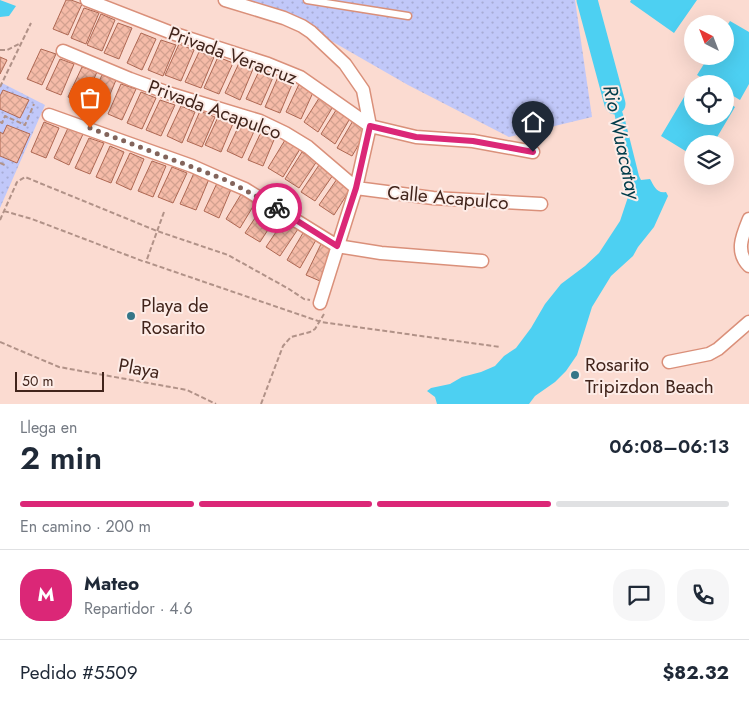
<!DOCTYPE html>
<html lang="es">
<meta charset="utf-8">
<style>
:root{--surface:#fff;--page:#f6f6f7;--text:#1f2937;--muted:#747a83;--line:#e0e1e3;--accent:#db2777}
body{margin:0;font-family:Jost,sans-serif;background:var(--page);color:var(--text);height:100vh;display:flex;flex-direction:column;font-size:19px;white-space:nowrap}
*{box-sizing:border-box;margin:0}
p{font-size:16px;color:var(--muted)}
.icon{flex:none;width:28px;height:28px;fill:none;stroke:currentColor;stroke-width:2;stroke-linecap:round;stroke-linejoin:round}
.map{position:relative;height:404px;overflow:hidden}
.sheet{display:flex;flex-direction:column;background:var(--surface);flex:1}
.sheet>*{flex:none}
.needle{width:32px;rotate:318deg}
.fabs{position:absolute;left:684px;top:15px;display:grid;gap:10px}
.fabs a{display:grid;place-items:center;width:50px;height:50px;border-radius:50%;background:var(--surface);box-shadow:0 5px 20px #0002;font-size:25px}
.scale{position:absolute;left:15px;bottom:12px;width:89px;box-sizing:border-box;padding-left:5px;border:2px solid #41241b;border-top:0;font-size:14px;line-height:18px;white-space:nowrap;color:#41241b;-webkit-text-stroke:4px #fdece7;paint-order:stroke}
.pin{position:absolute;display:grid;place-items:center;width:42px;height:42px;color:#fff;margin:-51px -21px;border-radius:50% 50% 50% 0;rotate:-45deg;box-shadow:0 0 5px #0007}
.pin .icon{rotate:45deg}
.courier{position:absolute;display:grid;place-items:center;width:50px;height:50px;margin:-25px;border:4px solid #db2777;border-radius:50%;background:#fff;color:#222;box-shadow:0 1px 6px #0007}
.head em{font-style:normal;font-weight:600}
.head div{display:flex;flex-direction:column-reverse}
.head{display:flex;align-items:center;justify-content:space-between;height:85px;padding:0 20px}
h1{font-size:32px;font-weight:600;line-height:38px}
.bar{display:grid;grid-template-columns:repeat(4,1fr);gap:8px 5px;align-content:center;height:60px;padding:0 20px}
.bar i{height:6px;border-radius:4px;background:var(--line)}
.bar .selected{background:var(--accent)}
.bar p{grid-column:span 4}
.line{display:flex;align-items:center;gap:12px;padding:0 20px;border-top:1px solid var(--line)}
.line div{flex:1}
.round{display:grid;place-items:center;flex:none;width:52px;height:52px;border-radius:20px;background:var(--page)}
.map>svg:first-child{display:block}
.grass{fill:url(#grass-dots)}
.water{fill:#4dd0f2}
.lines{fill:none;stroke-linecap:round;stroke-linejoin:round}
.river{stroke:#4dd0f2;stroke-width:21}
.building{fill:url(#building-cross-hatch);stroke:#ae6853}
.lane-casing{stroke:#da907a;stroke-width:9}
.street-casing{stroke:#da907a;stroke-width:15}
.path{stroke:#b19288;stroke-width:2;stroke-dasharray:5 2.5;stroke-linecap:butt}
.lane{stroke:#fff;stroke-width:6}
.street{stroke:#fff;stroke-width:12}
.done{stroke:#82645b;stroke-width:5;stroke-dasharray:0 9}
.route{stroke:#db2777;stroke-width:6}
.poi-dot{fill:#347688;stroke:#fdece7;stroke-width:2}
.labels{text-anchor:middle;stroke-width:4;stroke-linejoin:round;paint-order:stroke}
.street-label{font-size:19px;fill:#41241b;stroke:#fdece7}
.poi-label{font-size:19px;fill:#41241b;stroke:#fdece7;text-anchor:start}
.water-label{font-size:20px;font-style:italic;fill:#003c4a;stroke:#fdece7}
</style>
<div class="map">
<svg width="749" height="404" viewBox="0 0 749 404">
<defs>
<pattern id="grass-dots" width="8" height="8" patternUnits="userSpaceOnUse" patternTransform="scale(1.25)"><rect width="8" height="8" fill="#c1c8f9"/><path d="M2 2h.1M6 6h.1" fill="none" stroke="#a7acd5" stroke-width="1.8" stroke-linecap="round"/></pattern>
<pattern id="building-cross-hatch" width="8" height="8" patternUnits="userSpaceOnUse" patternTransform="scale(1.25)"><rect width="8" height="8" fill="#f5bba8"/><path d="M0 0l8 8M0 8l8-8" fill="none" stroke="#d3a190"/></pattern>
</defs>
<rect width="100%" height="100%" fill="#fbdbd1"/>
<!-- grass -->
<path class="grass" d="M 249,0 L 575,0 L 592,117 L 509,137 L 408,85 L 286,15 Z
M 2,83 L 45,105 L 0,208 L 0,87 Z"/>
<!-- water -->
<path class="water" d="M 0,0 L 16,6 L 9,16 L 0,17 Z
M 631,0 L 697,0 L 674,33 L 630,2 Z
M 730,21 L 749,32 L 749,84 L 740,100 L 725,91 L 725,84 L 712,84 L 697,75 L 709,56 L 725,56 L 725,29 Z
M 608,76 L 611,79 L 625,120 L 639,176 L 641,180 L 650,179 C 654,186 657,194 666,192 L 668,196 L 654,227 L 638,247 L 633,256 L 611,276 L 592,307 L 577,355 L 566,371 L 555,382 L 535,396 L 529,404 L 437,404 L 435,397 L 427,391 L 431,388 L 450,384 L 462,377 L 481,372 L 495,366 L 504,356 L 516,348 L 531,328 L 545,304 L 561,284 L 585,266 L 599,253 L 620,221 L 630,191 L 631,172 L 626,163 L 623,143 L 617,128 Z
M 693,82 L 696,84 L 692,84 L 692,116 L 725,116 L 725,101 L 735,107 L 713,144 L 692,144 L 692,155 L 661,136 Z"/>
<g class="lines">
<!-- river -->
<path class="river" d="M 587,0 L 615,104"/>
</g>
<!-- building -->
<path class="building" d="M 66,0 L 71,0 L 82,4 L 68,35 L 53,29 Z
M 84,8 L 99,13 L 86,44 L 71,38 Z
M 101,14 L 115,20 L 102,51 L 87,45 Z
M 118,23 L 132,28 L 119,59 L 104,53 Z
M 141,33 L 156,39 L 142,70 L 127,63 Z
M 161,40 L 176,45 L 163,76 L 148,70 Z
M 179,44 L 194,50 L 181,81 L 165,75 Z
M 41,49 L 56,54 L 42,85 L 27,79 Z
M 199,52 L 214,57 L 201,88 L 185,82 Z
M 0,57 L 7,60 L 0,74 Z
M 218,57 L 233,63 L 219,94 L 204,88 Z
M 60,59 L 74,64 L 61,95 L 46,89 Z
M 239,63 L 253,69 L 240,100 L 225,93 Z
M 82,67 L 97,72 L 83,103 L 68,97 Z
M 260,69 L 274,75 L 261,105 L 246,99 Z
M 102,75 L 116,80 L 103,111 L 88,105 Z
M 278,77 L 293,82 L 280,113 L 265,107 Z
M 300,82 L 315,88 L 301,119 L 286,112 Z
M 121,84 L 136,89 L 122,120 L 108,114 Z
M 3,90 L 29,100 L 20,118 L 0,109 L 0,96 Z
M 141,92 L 156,98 L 142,129 L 127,123 Z
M 321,95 L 335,103 L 318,132 L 304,122 Z
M 160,100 L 175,105 L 161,136 L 146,130 Z
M 181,106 L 195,112 L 182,143 L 167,136 Z
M 338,107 L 352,115 L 335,144 L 321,134 Z
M 200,111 L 215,117 L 202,147 L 187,141 Z
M 219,115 L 234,121 L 221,152 L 205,145 Z
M 354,119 L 368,129 L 352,156 L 337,148 Z
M 241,121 L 256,127 L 242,158 L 227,151 Z
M 44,122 L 59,128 L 46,158 L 31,152 Z
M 7,125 L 30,134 L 17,163 L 0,156 L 0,132 L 3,134 Z
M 68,128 L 83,134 L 69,165 L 54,158 Z
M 262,130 L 276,135 L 263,166 L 248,160 Z
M 89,138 L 104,143 L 90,174 L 75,168 Z
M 285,140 L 300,149 L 283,177 L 268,168 Z
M 110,146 L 124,152 L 111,183 L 96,177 Z
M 302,152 L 317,161 L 299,188 L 285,179 Z
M 130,153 L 144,159 L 131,190 L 116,183 Z
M 152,161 L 166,166 L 153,197 L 138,191 Z
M 319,165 L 333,175 L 315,201 L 301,192 Z
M 172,167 L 187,173 L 173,203 L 158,197 Z
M 194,173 L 209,179 L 196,210 L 180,204 Z
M 337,179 L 351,188 L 334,215 L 319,205 Z
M 218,181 L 232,187 L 219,218 L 204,211 Z
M 243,191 L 257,200 L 240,228 L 226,219 Z
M 263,206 L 277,216 L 260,242 L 245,233 Z
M 284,220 L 298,229 L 280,256 L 266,247 Z
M 303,233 L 316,240 L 300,268 L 287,260 Z
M 321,244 L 335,250 L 320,281 L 306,275 Z"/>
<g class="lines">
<defs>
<path id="lane" d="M 307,0 L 408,16"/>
<path id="street" d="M 87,0 L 172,33 L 268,64 L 300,77 L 370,126 L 416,137 L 473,141 L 533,152
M 225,0 L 284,18 L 302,26 L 311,32 L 345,64 L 363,90 L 370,126 L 356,188 L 320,303
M 63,51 L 130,79 L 171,94 L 260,121 L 285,133 L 308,147 L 356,188 L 433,198 L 541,204
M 49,115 L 192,166 L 226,181 L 245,189 L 337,246 L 381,253 L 482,261
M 749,219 C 742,236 735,252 749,266
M 669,362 L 709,354 L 718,349 L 749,322"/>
</defs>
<!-- lane casing -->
<use href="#lane" class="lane-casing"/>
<!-- street casing -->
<use href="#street" class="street-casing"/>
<!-- path -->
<path class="path" d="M 0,50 L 7,50 L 21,43
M 0,87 L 31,23
M 0,122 L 2,123 L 5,116 L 25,125 L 34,104
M 0,163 L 7,166
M 4,211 L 32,219 L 145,262
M 164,212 L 146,262 L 321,322 L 500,347
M 0,220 L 17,182 L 25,177 L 157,231 L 228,255 L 289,289 L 304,299 L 310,300
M 0,342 L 59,367 L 187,390 L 216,404
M 261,404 L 283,346 L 291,337 L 310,332 L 315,329 L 324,314"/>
<!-- lane -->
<use href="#lane" class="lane"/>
<!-- street -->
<use href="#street" class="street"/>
</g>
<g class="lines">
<!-- done -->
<path class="done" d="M 90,128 L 226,180 L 245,190 L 277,208"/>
<!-- route -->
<path class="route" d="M 277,208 L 337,246 L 356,188 L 370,126 L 416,137 L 473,141 L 533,152"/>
</g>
<!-- markers -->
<g class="poi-dot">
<circle cx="131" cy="316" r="5"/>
<circle cx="575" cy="375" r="5"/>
</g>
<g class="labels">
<!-- street labels -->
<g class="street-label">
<text transform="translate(233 55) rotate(20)" y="7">Privada Veracruz</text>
<text transform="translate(215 109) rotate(20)" y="7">Privada Acapulco</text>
<text transform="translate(448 197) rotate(5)" y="7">Calle Acapulco</text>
<text transform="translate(139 368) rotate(10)" y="7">Playa</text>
</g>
<!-- poi labels -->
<g class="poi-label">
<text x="141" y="312">Playa de<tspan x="141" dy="22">Rosarito</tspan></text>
<text x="585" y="371">Rosarito<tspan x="585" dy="22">Tripizdon Beach</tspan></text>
</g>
<!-- water labels -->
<g class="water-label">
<text transform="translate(622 142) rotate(78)" y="7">Rio Wuacatay</text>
</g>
</g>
</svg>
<div class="fabs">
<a><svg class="needle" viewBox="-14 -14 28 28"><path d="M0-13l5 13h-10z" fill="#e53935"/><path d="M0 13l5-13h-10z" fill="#747a83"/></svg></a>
<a><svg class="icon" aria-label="locate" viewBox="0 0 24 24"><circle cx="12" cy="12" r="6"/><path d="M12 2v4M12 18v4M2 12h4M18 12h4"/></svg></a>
<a><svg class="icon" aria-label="layers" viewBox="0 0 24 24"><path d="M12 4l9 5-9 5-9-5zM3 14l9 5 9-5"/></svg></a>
</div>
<div class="scale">50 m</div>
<div class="pin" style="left:90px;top:128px;background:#ea580c"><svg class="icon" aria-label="bag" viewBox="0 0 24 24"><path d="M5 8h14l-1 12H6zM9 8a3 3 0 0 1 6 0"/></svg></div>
<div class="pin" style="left:533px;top:152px;background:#1f2937"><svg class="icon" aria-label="home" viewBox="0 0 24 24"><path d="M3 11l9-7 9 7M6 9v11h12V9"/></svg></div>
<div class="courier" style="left:277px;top:208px"><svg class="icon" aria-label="bike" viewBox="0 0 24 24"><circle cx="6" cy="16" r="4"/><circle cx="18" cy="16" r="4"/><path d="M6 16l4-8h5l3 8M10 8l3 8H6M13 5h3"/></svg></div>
</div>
<section class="sheet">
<div class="head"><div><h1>2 min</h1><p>Llega en</p></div><em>06:08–06:13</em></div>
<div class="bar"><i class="selected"></i><i class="selected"></i><i class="selected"></i><i></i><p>En camino · 200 m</p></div>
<div class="line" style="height:90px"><b class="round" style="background:var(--accent);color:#fff">M</b><div><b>Mateo</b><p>Repartidor · 4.6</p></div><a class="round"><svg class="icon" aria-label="chat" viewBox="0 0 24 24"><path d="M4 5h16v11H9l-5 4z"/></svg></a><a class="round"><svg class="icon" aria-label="phone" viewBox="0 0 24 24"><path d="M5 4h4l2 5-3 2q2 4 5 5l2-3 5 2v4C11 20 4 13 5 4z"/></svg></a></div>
<div class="line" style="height:65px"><div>Pedido #5509</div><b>$82.32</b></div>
</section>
